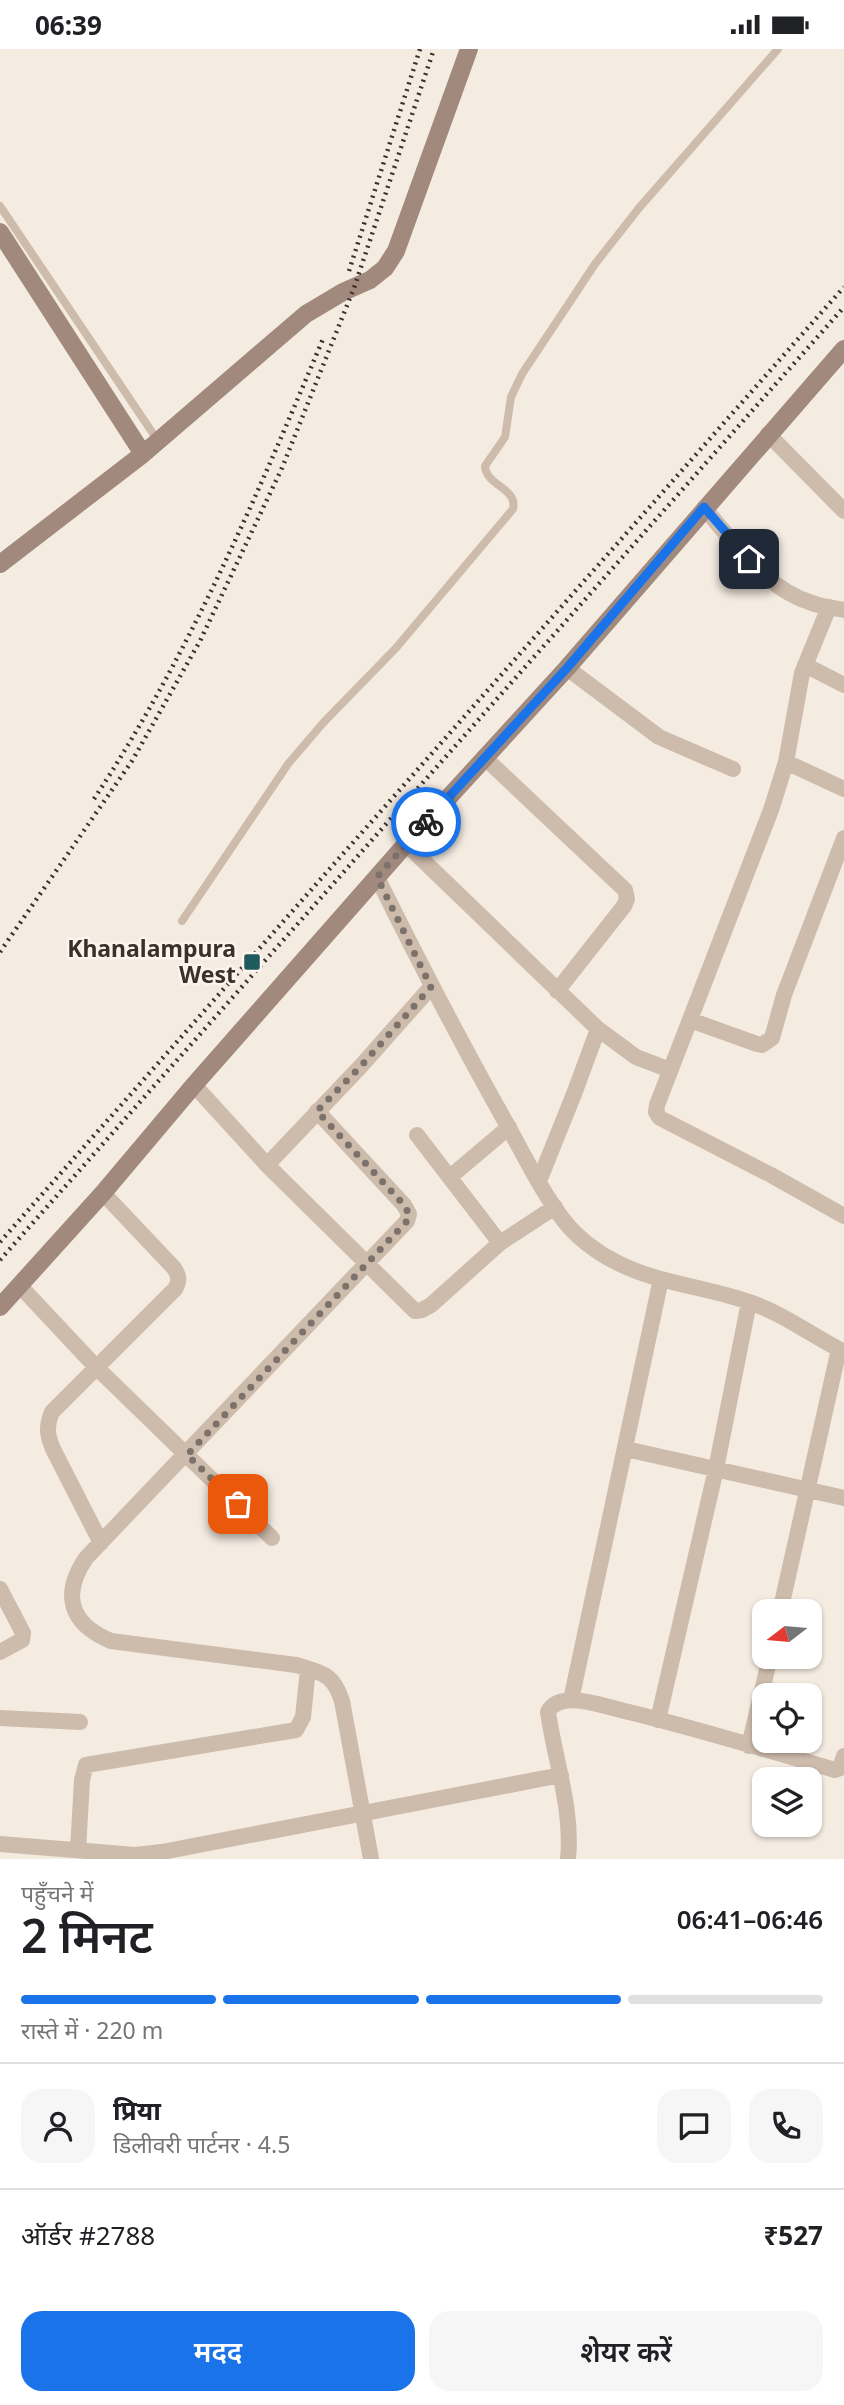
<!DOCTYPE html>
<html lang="hi">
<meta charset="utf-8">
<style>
:root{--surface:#fff;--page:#f6f6f6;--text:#202124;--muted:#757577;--line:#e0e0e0;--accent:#1a73e8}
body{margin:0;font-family:"Noto Sans","Noto Sans Devanagari",sans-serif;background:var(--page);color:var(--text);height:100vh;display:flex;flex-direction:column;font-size:26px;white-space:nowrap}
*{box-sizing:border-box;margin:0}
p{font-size:23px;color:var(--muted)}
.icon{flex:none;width:38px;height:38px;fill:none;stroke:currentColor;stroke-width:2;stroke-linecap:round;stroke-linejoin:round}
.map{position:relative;height:1810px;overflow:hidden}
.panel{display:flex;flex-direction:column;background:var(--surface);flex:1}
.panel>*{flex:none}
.needle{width:46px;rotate:254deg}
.buttons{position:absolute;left:752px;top:1550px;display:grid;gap:14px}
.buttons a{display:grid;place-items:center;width:70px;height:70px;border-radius:14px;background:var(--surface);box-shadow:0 2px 5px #0004;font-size:35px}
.pin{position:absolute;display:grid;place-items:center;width:60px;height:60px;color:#fff;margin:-30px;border-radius:14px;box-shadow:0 4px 10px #0006}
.courier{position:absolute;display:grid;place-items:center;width:70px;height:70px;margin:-35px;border:5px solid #1a73e8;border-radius:50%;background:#fff;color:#222;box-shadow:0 2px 9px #0007}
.head em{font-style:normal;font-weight:600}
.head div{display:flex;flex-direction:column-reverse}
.head{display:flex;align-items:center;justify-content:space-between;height:119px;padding:0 21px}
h1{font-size:46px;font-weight:600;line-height:52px}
.bar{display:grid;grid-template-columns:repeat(4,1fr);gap:10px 7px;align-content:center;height:84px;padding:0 21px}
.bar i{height:9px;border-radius:5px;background:var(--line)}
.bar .on{background:var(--accent)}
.bar p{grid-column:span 4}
.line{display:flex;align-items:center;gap:18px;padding:0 21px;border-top:2px solid var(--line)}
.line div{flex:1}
.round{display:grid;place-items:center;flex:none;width:74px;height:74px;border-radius:21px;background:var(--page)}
.button{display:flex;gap:14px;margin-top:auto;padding:14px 21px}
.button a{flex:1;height:80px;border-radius:21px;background:var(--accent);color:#fff;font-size:28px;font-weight:600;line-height:80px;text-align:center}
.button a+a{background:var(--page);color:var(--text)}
.status{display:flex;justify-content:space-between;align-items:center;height:49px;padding:0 35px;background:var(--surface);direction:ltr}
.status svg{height:19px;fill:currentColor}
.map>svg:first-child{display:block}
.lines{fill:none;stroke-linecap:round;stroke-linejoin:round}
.lane{stroke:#cdbbac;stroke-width:8}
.street{stroke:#cdbbac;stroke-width:16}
.secondary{stroke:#a18a7d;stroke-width:18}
.rail{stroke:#3b302b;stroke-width:4.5;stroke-dasharray:2 5;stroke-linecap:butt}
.done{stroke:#7c716b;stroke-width:7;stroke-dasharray:0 12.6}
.route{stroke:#1a73e8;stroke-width:9}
.poi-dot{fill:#1f5a5e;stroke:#fbf5ee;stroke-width:2.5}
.labels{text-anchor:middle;stroke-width:5;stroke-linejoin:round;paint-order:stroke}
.poi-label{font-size:23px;font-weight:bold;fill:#3b302b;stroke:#fbf5ee;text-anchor:end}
</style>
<div class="status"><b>06:39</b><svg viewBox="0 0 49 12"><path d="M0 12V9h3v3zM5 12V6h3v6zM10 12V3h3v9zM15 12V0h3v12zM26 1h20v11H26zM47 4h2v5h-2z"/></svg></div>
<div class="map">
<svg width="844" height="1810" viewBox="0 0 844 1810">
<rect width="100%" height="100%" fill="#f4ebe1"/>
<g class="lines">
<!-- lane -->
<path class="lane" d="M 0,157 L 158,392
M 182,872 L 288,715 L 323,674 L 396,599 L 513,460 C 518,439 486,437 485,417 L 505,388 L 511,348 L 522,325 L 595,215 L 639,159 L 778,0"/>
<!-- street -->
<path class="street" d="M 768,385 L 844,462
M 704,459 C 735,494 765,540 812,554 C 822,558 834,559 844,561
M 829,558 L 802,624 L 786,713 L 771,761 L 657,1056 L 656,1063 L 660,1069 L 771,1126 L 844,1167
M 805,616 L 844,636
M 567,619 L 659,688 L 733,720
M 486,710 L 625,841 L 627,850 L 624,857 L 557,942
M 786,713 L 844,740
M 406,795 L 598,980 L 636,1008 L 670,1021
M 377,828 C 418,911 460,992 505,1072 C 524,1106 541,1142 565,1173 C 577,1188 596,1203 614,1212 C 655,1234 702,1237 746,1252 C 781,1263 811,1286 844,1303
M 690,971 L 757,995 L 762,996 L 772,989 L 784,946 L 844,789
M 194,1036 L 267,1116 L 415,1262 L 422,1261 L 431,1256 L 500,1194 L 555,1158
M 317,1062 L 404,1156 L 409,1165 L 407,1172 L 86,1509 C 61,1546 70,1575 111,1592 L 296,1616 C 322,1624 333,1624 342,1652 L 371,1810
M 417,1086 L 500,1194
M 267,1116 L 361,1017 L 431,938
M 450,1128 L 509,1078
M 539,1132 L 574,1045 L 598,980
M 20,1237 L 96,1318 L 272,1489
M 626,1400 L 844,1449
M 101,1494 L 53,1400 C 47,1386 46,1378 52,1363 L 175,1240 C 180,1231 179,1227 174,1219 L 103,1144
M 0,1540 L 23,1584 L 22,1591 L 0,1603
M 780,1563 L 839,1300
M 571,1651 L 661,1230
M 0,1669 L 80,1673
M 658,1671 L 716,1420 L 749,1253
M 749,1697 L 770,1608
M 0,1795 L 135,1806 L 162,1803 L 561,1726
M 78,1801 L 82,1731 L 86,1716 L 296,1681 L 303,1668 L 308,1620
M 568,1810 C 573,1760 555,1712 548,1663 C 552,1654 561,1652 570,1651 C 591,1651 613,1660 633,1664 C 701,1681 768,1701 835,1721 L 840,1719 L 844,1707"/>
<!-- secondary -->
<path class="secondary" d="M 0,183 L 143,405 L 0,515
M 143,405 L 306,265 L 343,243 L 370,231 L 385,219 L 396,202 L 469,0
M 0,1258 L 103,1144 L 194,1036 L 406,795 L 567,619 L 844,300"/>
<!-- rail -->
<path class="rail" d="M 349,222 L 420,0
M 94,750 C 189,606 256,449 323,290
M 0,903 L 132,712 L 200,592 L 282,419 L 354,239 L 434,0
M 0,1193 L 844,238
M 0,1211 L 844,258"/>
</g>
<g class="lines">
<!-- done -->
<path class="done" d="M 238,1455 L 187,1406 L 407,1172 L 409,1165 L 404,1156 L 317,1062 L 361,1017 L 431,938 L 377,828 L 426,773"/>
<!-- route -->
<path class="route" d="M 426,773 L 567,619 L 704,458 L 749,510"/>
</g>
<!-- markers -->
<rect class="poi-dot" x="243" y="904" width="18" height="18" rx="3.5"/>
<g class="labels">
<!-- poi labels -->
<g class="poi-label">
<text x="236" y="908">Khanalampura<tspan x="236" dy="26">West</tspan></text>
</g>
</g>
</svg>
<div class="buttons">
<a><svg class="needle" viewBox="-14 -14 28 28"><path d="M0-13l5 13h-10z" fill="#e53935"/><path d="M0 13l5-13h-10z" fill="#757577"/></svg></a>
<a><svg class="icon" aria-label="locate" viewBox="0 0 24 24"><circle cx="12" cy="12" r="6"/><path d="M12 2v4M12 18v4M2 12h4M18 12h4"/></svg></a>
<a><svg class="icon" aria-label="layers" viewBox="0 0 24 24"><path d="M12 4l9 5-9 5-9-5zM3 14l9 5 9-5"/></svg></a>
</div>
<div class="pin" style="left:238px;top:1455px;background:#ea580c"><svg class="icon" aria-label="bag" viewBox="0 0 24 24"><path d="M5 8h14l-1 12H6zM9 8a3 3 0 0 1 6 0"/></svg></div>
<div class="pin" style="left:749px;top:510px;background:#1f2937"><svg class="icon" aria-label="home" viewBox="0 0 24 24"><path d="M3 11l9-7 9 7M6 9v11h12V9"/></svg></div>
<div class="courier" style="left:426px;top:773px"><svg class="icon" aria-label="bike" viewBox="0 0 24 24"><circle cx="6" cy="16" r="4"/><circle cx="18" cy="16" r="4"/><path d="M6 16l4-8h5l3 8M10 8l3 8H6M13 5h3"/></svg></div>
</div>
<section class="panel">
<div class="head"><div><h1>2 मिनट</h1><p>पहुँचने में</p></div><em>06:41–06:46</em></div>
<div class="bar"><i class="on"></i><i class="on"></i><i class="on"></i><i></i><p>रास्ते में · 220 m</p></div>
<div class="line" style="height:126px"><a class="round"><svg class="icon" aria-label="person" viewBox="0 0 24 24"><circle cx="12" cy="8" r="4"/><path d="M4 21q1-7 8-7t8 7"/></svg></a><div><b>प्रिया</b><p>डिलीवरी पार्टनर · 4.5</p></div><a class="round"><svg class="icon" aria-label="chat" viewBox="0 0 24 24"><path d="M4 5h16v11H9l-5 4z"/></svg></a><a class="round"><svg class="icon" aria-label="phone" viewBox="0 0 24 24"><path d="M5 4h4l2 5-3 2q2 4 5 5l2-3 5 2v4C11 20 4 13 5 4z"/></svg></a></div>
<div class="line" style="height:91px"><div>ऑर्डर #2788</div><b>₹527</b></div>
<div class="button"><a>मदद</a><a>शेयर करें</a></div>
</section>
